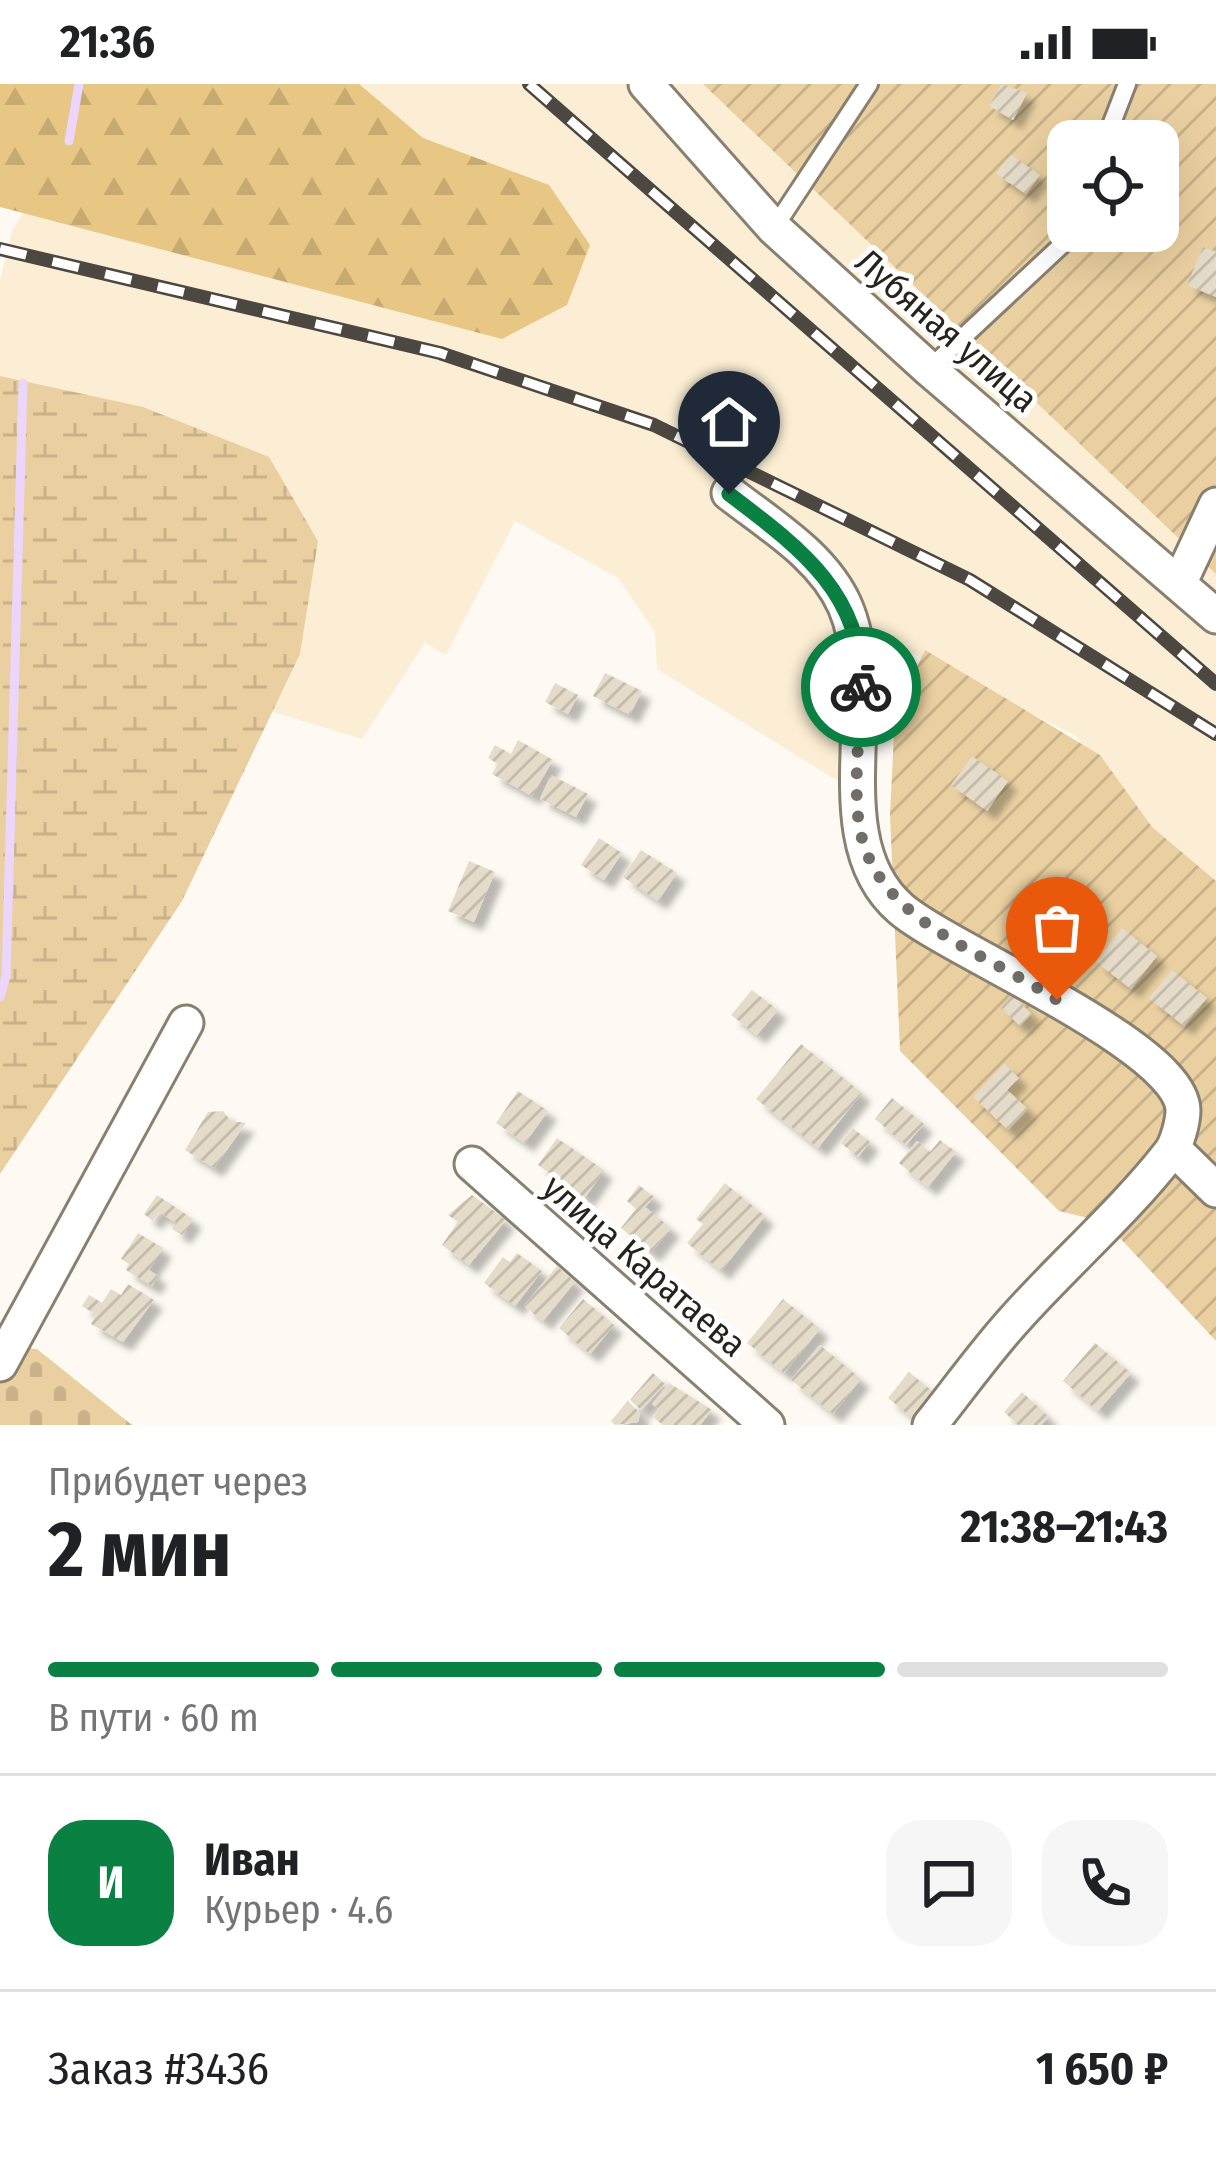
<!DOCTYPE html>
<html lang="ru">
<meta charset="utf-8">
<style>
:root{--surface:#fff;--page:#f6f6f6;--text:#202124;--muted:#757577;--line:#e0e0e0;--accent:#0b8043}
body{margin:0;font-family:"Fira Sans Condensed",sans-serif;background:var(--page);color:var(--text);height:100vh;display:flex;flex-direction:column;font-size:45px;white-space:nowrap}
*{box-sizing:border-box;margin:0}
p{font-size:39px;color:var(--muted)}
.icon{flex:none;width:66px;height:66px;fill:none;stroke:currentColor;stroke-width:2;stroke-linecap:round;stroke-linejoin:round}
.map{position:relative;height:1341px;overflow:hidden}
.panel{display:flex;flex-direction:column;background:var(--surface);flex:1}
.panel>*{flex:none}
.controls{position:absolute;left:1047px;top:36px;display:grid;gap:24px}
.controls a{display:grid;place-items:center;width:132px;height:132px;border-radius:24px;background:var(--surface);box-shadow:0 12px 48px #0002;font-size:60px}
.pin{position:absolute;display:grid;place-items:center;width:102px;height:102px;color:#fff;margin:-123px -51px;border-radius:50% 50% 50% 0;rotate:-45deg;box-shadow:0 0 12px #0007}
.pin .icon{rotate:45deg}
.courier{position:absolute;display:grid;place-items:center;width:120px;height:120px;margin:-60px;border:9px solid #0b8043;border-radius:50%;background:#fff;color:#222;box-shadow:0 3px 15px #0007}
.overview em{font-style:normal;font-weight:700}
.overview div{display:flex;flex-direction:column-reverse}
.overview{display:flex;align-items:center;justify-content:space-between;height:204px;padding:0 48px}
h1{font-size:78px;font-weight:700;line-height:90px}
.bar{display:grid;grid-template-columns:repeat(4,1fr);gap:18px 12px;align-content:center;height:144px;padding:0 48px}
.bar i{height:15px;border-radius:9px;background:var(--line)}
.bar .on{background:var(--accent)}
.bar p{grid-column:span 4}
.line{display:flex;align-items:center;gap:30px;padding:0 48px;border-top:3px solid var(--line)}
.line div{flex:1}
.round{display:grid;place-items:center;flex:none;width:126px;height:126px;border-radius:36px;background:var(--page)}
.status{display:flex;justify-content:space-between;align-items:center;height:84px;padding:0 60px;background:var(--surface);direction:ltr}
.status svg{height:33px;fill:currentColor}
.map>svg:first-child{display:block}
.built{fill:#fbeed4}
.forest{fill:url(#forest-firs)}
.wetland{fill:url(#wetland-marsh)}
.cemetery{fill:url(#cemetery-stones)}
.garden{fill:url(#garden-furrows);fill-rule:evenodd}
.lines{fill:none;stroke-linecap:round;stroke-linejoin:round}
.stream{stroke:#ecd6fb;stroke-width:9}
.building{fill:url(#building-hatch);filter:url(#shadow)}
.lane-casing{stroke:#898070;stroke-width:22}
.street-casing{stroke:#898070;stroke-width:39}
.lane{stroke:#fff;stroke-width:16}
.street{stroke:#fff;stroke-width:33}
.rail-casing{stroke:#4c4841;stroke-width:14}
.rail{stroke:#fff;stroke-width:9;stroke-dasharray:27;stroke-linecap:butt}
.done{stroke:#726e67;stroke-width:12;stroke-dasharray:0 21.6}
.route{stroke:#0b8043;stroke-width:15}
.labels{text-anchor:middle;stroke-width:10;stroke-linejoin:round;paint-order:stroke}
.street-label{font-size:36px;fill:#27231c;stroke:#fff}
</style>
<div class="status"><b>21:36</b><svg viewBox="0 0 49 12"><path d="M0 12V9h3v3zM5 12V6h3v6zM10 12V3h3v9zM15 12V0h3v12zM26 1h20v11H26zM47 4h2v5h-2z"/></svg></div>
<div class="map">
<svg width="1216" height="1341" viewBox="0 0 1216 1341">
<defs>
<pattern id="forest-firs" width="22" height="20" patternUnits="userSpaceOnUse" patternTransform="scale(3)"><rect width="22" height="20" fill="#e8c684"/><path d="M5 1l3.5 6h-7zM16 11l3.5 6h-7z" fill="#c7aa71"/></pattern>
<pattern id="wetland-marsh" width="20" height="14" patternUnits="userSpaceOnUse" patternTransform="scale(3)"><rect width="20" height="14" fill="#ead0a1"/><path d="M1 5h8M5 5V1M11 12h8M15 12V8" fill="none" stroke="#c9b28a"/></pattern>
<pattern id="cemetery-stones" width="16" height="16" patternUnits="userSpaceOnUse" patternTransform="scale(3)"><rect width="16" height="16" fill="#ead0a1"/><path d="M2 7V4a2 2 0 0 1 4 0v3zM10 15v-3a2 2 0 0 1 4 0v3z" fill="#c9b28a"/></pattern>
<pattern id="garden-furrows" width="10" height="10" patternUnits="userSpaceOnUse" patternTransform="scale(3)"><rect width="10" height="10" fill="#ead0a1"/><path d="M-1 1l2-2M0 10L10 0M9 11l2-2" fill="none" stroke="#c9b28a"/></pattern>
<pattern id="building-hatch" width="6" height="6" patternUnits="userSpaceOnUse" patternTransform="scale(3)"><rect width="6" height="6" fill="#e5dbc9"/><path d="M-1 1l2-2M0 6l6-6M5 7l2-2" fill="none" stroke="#c4bcac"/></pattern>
<filter id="shadow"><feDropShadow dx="9" dy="9" stdDeviation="3" flood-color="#0004"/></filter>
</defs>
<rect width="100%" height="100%" fill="#fefaf3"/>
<!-- built -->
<path class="built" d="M 101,0 L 734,0 L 1216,457 L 1216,800 L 1144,741 L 1076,652 L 906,566 L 874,632 L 875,720 L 657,585 L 655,548 L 618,494 L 515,437 L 446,571 L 425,559 L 362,655 L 0,545 L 0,197 L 12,147 Z"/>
<!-- forest -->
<path class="forest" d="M 0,0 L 359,0 L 423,54 L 549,101 L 590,161 L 567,221 L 502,255 L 0,123 Z"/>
<!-- wetland -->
<path class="wetland" d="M 0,292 L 143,323 L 269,373 L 318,457 L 300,570 L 182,817 L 0,1090 Z"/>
<!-- cemetery -->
<path class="cemetery" d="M 0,1262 L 37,1265 L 132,1341 L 0,1341 Z"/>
<!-- garden -->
<path class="garden" d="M 703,0 L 1216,0 L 1216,490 ZM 1068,57 L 1158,57 L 1158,147 L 1068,147 Z
M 925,566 L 1100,671 L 1152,743 L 1216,797 L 1216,1257 L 1105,1138 L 1059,1127 L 900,967 L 890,731 L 895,629 Z"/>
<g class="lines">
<!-- stream -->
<path class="stream" d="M 69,57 L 79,0
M 0,913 L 6,892 L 23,299"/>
</g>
<!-- building -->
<path class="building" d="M 1002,0 L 1027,9 L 1013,36 L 989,22 Z
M 1010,70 L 1040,91 L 1026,110 L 996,90 Z
M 1203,163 L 1216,168 L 1216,213 L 1187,201 Z
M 605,589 L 642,607 L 630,631 L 593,612 Z
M 555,599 L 578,611 L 568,630 L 545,618 Z
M 518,656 L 553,676 L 532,712 L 492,690 L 498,680 L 488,674 L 495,661 L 511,670 Z
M 972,672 L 1008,697 L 987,727 L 951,701 Z
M 551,691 L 588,710 L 576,733 L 540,715 Z
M 599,754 L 622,769 L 604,796 L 581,781 Z
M 641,766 L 677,789 L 658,817 L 623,793 Z
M 469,777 L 495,788 L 474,838 L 448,827 Z
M 1122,844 L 1157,872 L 1131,905 L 1096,878 Z
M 1172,886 L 1207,914 L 1184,942 L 1149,914 Z
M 752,906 L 778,926 L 757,951 L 731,931 Z
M 1012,911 L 1032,930 L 1020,942 L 1001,924 Z
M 801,960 L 862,1009 L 818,1064 L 756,1015 Z
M 1004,980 L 1019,994 L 1007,1006 L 1028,1025 L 1008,1046 L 973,1013 Z
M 518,1007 L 548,1027 L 525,1059 L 496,1039 Z
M 892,1014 L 924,1040 L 906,1061 L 875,1035 Z
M 223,1027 L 231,1037 L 246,1039 L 214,1084 L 185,1066 L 208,1028 Z
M 853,1044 L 870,1058 L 858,1073 L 841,1059 Z
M 557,1054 L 604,1086 L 585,1114 L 538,1081 Z
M 940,1056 L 956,1068 L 928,1103 L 899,1079 L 917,1057 L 930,1068 Z
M 725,1099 L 765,1132 L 721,1187 L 687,1159 L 703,1140 L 696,1135 Z
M 639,1101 L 654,1113 L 645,1123 L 671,1144 L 651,1169 L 621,1144 L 636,1125 L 627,1117 Z
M 157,1111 L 193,1135 L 182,1151 L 172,1145 L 176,1139 L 159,1128 L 153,1137 L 144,1130 Z
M 472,1111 L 506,1136 L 469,1181 L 442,1161 L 458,1138 L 448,1131 Z
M 138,1149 L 163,1164 L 149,1186 L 158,1192 L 152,1202 L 126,1186 L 129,1180 L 121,1175 Z
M 517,1169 L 542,1187 L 515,1222 L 484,1199 L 503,1173 L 510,1178 Z
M 557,1182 L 575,1198 L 543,1237 L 524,1222 Z
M 128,1200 L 154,1216 L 123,1258 L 91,1240 L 96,1231 L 82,1222 L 89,1211 L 102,1219 L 111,1205 L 121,1211 Z
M 583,1215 L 614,1241 L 590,1270 L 559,1244 Z
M 783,1215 L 820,1245 L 784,1289 L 747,1259 Z
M 1095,1259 L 1131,1289 L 1098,1327 L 1063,1297 Z
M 820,1261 L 861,1295 L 833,1330 L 791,1296 Z
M 909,1288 L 932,1307 L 911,1333 L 888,1314 Z
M 653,1289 L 665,1300 L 641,1326 L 630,1316 Z
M 669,1299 L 712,1326 L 700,1341 L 663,1341 L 653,1333 L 659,1325 L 652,1320 Z
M 1022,1308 L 1049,1333 L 1041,1341 L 1018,1341 L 1004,1328 Z
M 628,1317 L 640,1329 L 638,1338 L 615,1341 L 611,1337 Z"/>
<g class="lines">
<defs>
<path id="lane" d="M 1105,57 L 1127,0
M 774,144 L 869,0
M 929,285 L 1065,158 L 1070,147"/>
<path id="street" d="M 646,0 L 774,144 L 929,285 L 1216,532
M 729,409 C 770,441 823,472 845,522 C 885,614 820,755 901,825 C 950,867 1181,962 1183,1026 C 1183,1038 1177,1060 1170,1069 C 1124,1128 1065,1179 1015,1235 C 985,1268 958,1306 930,1341
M 1180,498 L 1216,421
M 1174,1065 L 1216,1106
M 472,1080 L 767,1341
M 0,1280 L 186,939"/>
</defs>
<!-- lane casing -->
<use href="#lane" class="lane-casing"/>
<!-- street casing -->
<use href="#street" class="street-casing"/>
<!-- lane -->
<use href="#lane" class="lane"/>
<!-- street -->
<use href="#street" class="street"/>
<defs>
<path id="rail" d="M 529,0 L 1216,600
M 0,165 L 440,269 L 654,341 L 970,496 L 1216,650"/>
</defs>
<!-- rail casing -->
<use href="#rail" class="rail-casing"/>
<!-- rail -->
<use href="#rail" class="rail"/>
</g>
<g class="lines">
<!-- done -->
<path class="done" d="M 861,603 C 860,645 854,690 858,732 C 868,836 981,865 1057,916"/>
<!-- route -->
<path class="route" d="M 729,410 C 796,461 864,509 861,603"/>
</g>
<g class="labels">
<!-- street labels -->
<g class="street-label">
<text transform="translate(947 246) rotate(41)" y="13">Лубяная улица</text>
<text transform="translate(645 1181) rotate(41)" y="13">улица Каратаева</text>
</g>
</g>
</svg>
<div class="controls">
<a><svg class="icon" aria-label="locate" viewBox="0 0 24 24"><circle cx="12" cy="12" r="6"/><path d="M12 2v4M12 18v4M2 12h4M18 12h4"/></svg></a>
</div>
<div class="pin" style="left:1057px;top:916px;background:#ea580c"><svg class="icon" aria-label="bag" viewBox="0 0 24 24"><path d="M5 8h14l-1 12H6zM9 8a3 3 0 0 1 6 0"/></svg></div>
<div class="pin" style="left:729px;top:410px;background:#1f2937"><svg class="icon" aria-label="home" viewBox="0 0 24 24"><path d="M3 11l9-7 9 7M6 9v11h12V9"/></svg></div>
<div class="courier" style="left:861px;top:603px"><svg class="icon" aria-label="bike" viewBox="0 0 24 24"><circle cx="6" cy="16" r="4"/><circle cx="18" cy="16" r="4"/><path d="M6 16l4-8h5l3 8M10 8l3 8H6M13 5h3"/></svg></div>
</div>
<section class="panel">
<div class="overview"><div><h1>2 мин</h1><p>Прибудет через</p></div><em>21:38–21:43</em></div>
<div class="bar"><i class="on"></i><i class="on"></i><i class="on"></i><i></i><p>В пути · 60 m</p></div>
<div class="line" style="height:216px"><b class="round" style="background:var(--accent);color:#fff">И</b><div><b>Иван</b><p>Курьер · 4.6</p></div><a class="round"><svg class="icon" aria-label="chat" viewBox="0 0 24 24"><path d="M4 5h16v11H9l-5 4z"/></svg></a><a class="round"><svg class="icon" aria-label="phone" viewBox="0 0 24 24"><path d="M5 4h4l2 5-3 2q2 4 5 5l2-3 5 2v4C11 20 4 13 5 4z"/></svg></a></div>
<div class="line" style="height:156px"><div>Заказ #3436</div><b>1 650 ₽</b></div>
</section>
